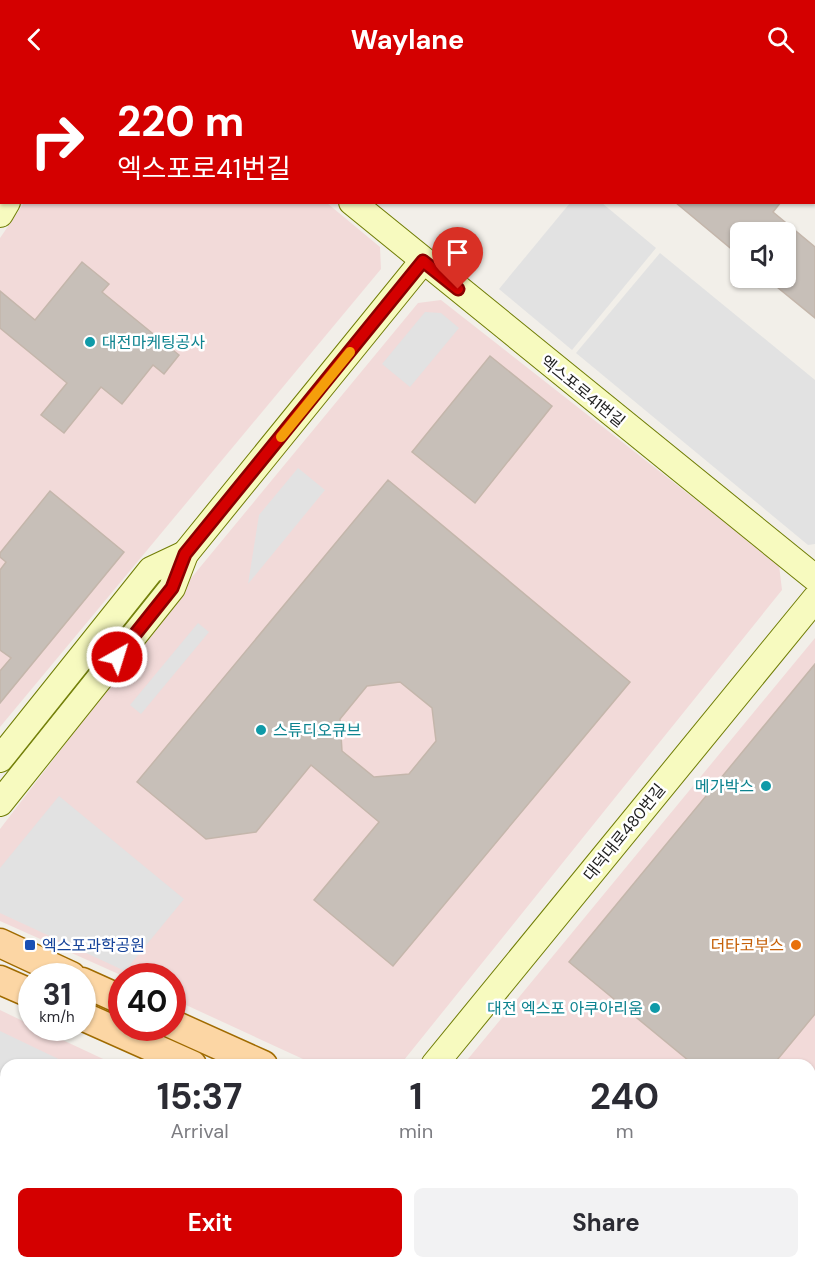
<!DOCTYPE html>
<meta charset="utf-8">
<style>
body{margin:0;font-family:"DM Sans","Noto Sans KR",sans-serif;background:#f2f2f3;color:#2b2b33;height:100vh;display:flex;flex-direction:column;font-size:22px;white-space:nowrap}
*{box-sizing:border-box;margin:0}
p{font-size:20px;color:#7c7c81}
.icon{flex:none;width:33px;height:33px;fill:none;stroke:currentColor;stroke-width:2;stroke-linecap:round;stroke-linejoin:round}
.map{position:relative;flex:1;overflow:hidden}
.drawer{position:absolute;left:0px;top:981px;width:816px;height:210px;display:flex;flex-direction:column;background:#fff;border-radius:18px 18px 0 0;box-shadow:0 2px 4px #0004}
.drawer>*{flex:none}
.banner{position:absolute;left:0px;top:0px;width:816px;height:126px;box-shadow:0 2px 4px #0004;background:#d40000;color:#fff;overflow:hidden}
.controls{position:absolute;left:730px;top:144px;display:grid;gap:12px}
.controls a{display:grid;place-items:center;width:66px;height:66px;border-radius:9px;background:#fff;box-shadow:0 2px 4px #0004;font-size:30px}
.speed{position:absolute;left:18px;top:885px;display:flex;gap:12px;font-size:30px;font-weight:700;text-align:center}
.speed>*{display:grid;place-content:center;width:78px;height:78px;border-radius:50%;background:#fff;box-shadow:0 2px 4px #0004;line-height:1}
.speed small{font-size:15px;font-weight:400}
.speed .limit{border:9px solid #d22;background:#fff;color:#111}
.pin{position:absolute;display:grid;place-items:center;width:51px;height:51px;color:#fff;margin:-62px -26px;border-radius:50% 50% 50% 0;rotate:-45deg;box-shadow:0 0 6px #0007}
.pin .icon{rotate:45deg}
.me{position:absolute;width:66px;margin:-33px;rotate:39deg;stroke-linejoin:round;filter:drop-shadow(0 0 4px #0008)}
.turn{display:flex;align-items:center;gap:21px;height:126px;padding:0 18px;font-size:27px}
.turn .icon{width:78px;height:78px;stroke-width:2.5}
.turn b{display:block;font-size:42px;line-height:51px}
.eta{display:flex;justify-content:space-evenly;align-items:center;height:102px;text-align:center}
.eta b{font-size:36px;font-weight:700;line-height:42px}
.action{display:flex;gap:12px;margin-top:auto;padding:12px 18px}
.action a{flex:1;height:69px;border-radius:9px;background:#d40000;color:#fff;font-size:24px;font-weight:700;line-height:69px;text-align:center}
.action a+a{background:#f2f2f3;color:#2b2b33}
header{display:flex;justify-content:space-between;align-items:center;height:78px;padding:0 18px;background:#d40000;color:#fff;font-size:27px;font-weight:700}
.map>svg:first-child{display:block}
.commercial{fill:#f2dad9}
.parking{fill:#e2e2e2}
.plaza{fill:#dddde8}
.building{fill:#c7bfb8;stroke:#c4b6ab;stroke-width:1.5;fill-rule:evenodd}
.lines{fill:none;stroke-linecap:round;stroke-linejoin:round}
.secondary-casing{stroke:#707d05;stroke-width:28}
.primary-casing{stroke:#a06b00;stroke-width:31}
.secondary{stroke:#f7fabf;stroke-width:26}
.primary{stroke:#fcd6a4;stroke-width:28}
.route-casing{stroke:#8a0000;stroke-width:15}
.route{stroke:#d40000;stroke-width:10}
.slow{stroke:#f59e0b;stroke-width:10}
.culture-dot{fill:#0f9aa8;stroke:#fff;stroke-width:2}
.transit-dot{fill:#1a4fb4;stroke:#fff;stroke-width:2}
.food-dot{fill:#e8710a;stroke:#fff;stroke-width:2}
.labels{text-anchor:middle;stroke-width:5;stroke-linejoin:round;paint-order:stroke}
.culture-label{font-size:16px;fill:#0d838f;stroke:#fff;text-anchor:start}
.street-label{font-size:16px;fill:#222;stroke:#fff}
.transit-label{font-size:16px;fill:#164399;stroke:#fff;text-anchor:start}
.food-label{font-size:16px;fill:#c56008;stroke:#fff;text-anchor:end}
</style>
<header><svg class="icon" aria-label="back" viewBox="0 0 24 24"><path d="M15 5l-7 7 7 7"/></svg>Waylane<svg class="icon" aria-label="search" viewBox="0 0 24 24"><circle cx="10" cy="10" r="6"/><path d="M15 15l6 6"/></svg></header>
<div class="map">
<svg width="815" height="1191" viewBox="0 0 815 1191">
<rect width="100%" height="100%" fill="#f2efe9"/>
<g class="commercial">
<polygon points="24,125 327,125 380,169 381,191 0,649 0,160"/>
<polygon points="441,222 779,487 782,512 400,987 316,987 173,921 172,898 123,898 0,843 0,751 69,661 74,642 418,225"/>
<polygon points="815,560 815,1013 810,1017 810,987 463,987"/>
<polygon points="0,932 31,947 32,950 37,950 116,987 6,987 6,1185 490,1185 499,1191 0,1191"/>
</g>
<g class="parking">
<polygon points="570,125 602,125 656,170 572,272 499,211"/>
<polygon points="660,175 815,302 815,466 808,467 576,275"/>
<polygon points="425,234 441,235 459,250 410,309 382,286"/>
<polygon points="298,390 325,412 248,506 259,437"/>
<polygon points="198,545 209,554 141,636 130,627"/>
<polygon points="59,718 184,821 125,893 0,835 0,790"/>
<polygon points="0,953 71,987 6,987 6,1185 219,1185 211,1191 0,1191"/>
</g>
<polygon class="plaza" points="255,1185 424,1185 431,1191 254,1191"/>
<g class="building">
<polygon points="675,124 781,124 773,134 815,169 815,240 766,200 786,200 786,154 741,154 741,179"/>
<polygon points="82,184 109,206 102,214 179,277 164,296 153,287 122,326 101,309 64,355 41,337 67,305 0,250 0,213 35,242"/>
<polygon points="490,278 552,328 475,425 412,374"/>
<path d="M388 402 630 604 393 888 314 822 379 744 311 687 256 754 206 761 137 704ZM400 604 432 630 436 663 409 696 374 699 342 673 340 641 367 608Z"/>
<polygon points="50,413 124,474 0,625 0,593 11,580 0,572 0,492 6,484 0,479 0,475"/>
<polygon points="815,586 815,936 773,987 694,987 569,884"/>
</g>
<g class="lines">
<g class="secondary-casing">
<g id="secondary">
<polyline points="201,0 203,2"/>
<polyline points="87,2 88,0"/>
<polyline points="352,124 815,500"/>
<polyline points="0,136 7,124"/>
<polyline points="0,681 151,492 185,476"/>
<polyline points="0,725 172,510 185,476 423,183"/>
<polyline points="434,987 815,521"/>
<polyline points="810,1050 815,1046"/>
<polyline points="810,1080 815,1076"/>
<polyline points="661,1191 664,1185"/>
<polyline points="686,1191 692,1185"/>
</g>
</g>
<g class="primary-casing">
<g id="primary">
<polyline points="0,865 71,898"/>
<polyline points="0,902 32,916"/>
<polyline points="82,904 122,922"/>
<polyline points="82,938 192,987"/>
<polyline points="172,946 263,987"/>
<polyline points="555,1185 562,1191"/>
<polyline points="614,1185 622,1191"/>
</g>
</g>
<use href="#secondary" class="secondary"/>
<use href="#primary" class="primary"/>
</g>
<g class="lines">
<g class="route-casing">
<polyline id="route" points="117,579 172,510 185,476 423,183 458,211"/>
</g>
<use href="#route" class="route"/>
<polyline class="slow" points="281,359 350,274"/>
</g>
<g class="culture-dot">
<circle cx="90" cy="264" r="6"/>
<circle cx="261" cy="652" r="6"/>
<circle cx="766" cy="708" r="6"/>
<circle cx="655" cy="930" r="6"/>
</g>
<rect class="transit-dot" x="24" y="861" width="12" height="12" rx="3"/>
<circle class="food-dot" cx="796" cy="867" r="6"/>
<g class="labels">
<g class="culture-label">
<text x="102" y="270">대전마케팅공사</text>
<text x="273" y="658">스튜디오큐브</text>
<text x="754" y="714" text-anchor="end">메가박스</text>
<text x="643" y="936" text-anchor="end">대전 엑스포 아쿠아리움</text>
</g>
<g class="street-label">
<text transform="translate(583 313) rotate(39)" y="6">엑스포로41번길</text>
<text transform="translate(624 754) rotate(-51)" y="6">대덕대로480번길</text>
</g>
<g class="transit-label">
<text x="42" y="873">엑스포과학공원</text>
</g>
<g class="food-label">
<text x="784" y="873">더타코부스</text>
</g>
</g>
</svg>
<div class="controls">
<a><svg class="icon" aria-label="sound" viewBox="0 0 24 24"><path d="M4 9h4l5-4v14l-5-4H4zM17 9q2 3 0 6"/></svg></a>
</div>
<div class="speed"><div>31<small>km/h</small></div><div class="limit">40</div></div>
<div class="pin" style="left:458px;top:211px;background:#d93025"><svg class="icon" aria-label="arrive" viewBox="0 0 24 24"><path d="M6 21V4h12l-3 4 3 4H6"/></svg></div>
<svg class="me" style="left:117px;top:579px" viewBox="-20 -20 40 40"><circle r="17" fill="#d40000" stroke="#fff" stroke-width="3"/><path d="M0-11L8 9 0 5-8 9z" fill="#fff"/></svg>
<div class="banner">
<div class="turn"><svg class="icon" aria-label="right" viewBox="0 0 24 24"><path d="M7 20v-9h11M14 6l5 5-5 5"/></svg><div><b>220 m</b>엑스포로41번길</div></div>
</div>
<section class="drawer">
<div class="eta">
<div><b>15:37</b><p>Arrival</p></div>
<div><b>1</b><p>min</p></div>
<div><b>240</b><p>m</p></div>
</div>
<div class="action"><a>Exit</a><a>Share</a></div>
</section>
</div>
